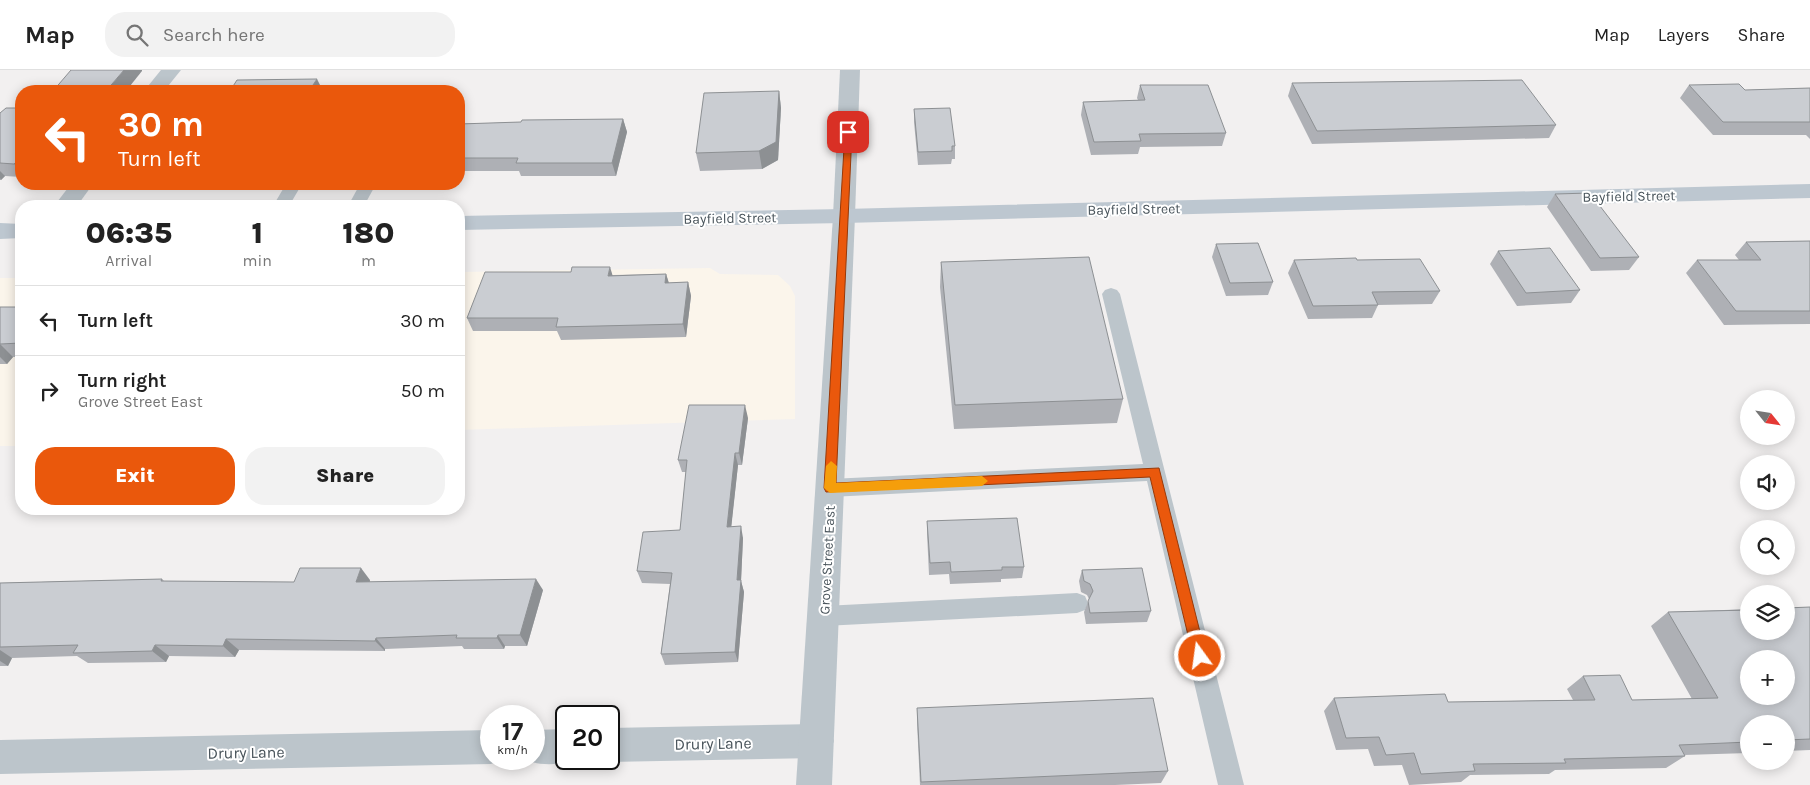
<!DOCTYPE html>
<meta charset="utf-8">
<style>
body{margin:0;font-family:Karla,sans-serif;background:#f2f2f2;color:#222;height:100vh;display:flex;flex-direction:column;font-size:19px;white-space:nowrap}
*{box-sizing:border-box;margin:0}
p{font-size:16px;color:#767676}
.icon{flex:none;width:28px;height:28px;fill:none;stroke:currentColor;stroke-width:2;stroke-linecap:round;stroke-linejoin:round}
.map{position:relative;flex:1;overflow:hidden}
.drawer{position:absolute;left:15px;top:130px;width:450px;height:315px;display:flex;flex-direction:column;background:#fff;border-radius:20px;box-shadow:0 2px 12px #0003}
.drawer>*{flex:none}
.top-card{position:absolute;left:15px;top:15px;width:450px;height:105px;border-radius:20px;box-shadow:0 2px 12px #0003;background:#ea580c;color:#fff;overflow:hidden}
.needle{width:32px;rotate:120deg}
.tools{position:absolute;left:1740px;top:320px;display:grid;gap:10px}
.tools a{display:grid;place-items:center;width:55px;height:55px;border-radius:50%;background:#fff;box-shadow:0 2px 12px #0003;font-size:25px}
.speed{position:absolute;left:480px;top:635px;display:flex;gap:10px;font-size:25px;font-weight:700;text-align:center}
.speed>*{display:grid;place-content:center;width:65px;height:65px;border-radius:50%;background:#fff;box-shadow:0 2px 12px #0003;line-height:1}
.speed small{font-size:12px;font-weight:400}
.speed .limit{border:2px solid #111;border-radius:8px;background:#fff;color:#111}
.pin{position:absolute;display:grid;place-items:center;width:42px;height:42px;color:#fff;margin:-21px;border-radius:10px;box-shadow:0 2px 8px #0006}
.me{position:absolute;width:55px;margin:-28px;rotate:346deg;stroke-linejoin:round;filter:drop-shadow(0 0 4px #0008)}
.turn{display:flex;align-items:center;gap:18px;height:105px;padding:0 20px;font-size:22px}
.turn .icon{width:65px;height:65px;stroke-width:2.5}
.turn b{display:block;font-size:35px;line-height:42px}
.eta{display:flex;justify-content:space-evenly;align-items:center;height:85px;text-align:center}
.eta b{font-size:30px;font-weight:800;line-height:35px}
.action{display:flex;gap:10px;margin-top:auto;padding:10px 20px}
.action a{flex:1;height:58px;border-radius:20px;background:#ea580c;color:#fff;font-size:20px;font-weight:800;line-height:58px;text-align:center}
.action a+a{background:#f2f2f2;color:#222}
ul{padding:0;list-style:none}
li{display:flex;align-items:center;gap:15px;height:70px;padding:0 20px;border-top:1px solid #e0e0e0}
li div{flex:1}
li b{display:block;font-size:19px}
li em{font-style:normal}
header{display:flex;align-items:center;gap:30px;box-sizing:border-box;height:70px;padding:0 25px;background:#fff;border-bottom:1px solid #e0e0e0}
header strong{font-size:24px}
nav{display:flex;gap:28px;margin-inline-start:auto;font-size:18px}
.search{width:350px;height:45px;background:#f2f2f2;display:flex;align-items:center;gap:12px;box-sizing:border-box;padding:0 18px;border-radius:20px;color:#767676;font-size:19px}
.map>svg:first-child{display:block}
.commercial{fill:#fbf5eb}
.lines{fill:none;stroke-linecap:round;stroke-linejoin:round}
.service{fill:#bcc5cb;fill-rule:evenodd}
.minor{fill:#bcc5cb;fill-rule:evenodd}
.tertiary{fill:#bcc5cb;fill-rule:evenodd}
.secondary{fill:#bdc7d0;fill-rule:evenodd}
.wall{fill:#aeb0b5}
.shaded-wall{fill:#8d9093}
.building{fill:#cacdd2;stroke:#8d9093;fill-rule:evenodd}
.route{fill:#ea580c;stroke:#983908}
.slow{fill:#f59e0b}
.labels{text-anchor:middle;stroke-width:4;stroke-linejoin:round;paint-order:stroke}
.street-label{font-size:14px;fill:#49545b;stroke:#fff}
.near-street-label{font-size:16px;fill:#49545b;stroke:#fff}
</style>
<header>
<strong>Map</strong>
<div class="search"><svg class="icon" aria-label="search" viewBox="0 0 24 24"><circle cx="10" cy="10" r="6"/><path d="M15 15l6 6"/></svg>Search here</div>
<nav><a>Map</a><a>Layers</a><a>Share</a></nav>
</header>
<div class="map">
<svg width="1810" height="715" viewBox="0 0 1810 715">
<rect width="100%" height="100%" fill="#f2f0f0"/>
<g class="commercial">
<polygon points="710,198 720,204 778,205 790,216 795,226 795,349 459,360 459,202"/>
<rect x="0" y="208" width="21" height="168"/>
</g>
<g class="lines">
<g class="service">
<polygon points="418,15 423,16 424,21 361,21 368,17"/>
<polygon points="286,114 302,114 289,136 273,136"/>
<polygon points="360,114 376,114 364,136 348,136"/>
<polygon points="1111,218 1117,220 1120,224 1244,715 1218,715 1147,411 830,427 823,424 820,418 823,412 830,409 1143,394 1102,224 1105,220"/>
<polygon points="1077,523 1085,526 1088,533 1085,540 1077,543 824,556 816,553 812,546 816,539 824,536"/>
</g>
<g class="minor">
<polygon points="161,0 181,0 164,21 144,21"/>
<polygon points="840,0 860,0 855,146 852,151 844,153 836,151 833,146"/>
<polygon points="71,114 93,114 77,136 54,136"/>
<polygon points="817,654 829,659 834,671 829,683 817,688 609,692 601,689 609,689 609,658"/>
<path d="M566 659V689H577C559 696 539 696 522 689H534V660Z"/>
<polygon points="491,660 491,689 503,689 491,694 0,704 0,670"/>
</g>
<polygon class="tertiary" points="844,139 852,141 855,146 832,715 796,715 833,146 836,141"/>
<g class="secondary">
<polygon points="1810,114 1810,128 844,153 459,160 459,146 844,139"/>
<polygon points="0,153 21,154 21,168 0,169"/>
</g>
</g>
<g class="wall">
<polygon points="1292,13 1556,55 1549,68 1312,74 1288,26"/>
<polygon points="1140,15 1226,63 1222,76 1140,77 1138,84 1091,85 1081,45 1083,32 1138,30 1137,28"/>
<polygon points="1689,15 1745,20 1810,18 1810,69 1806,65 1713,65 1680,28"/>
<polygon points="779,21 781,38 778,90 762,99 700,101 696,83"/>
<polygon points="21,38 21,107 5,106 1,110 0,110 0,43"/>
<polygon points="914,39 955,76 955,89 952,89 951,94 918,95 914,52"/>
<polygon points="623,49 627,62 616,106 521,106 519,101 459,101 459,54"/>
<polygon points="1555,124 1639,187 1629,200 1591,201 1547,137"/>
<polygon points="1810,171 1810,254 1724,255 1686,203 1697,190 1739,190 1735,185 1746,172"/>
<polygon points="1216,174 1273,212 1268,225 1226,226 1212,187"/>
<polygon points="1498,181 1580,220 1571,233 1517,236 1490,194"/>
<polygon points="1294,190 1357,190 1440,221 1432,234 1378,235 1372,248 1308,249 1288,203"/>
<polygon points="941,192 1123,329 1117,353 954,359 940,217"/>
<polygon points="666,204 669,213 688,212 691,226 686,267 561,270 557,261 473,261 467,248 613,205"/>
<polygon points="0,237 21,237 21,287 13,287 7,294 0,294"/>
<polygon points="748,348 742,395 738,395 731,457 743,468 741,511 744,522 738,592 665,595 661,584 670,514 642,513 637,501 680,460 686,402 682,402 678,390"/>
<polygon points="927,451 1024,497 1022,508 1001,509 1001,512 950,514 949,504 929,505 927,463"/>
<polygon points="1082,500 1151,541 1147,552 1086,554 1084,542 1089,529 1087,525 1081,522 1079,511"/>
<polygon points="162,509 164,511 294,512 370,510 370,512 543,520 527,576 505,576 504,579 464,579 462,576 385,579 385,581 239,580 235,587 169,586 166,592 88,593 77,586 12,588 8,596 0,596 0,513"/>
<polygon points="1810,537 1810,680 1786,681 1786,654 1749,654 1749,683 1684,685 1685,686 1666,698 1555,700 1549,704 1470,705 1461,712 1409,715 1402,695 1374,696 1368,679 1336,680 1324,641 1334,628 1448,632 1573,630 1567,619 1583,606 1632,630 1692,629 1651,556 1668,542"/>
<polygon points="917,638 1168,701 1161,713 1115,715 920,715 917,652"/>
</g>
<g class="shaded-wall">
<polygon points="124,0 142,0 142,1 126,21 106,21"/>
<polygon points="317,9 323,21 309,21"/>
<polygon points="779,21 781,38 778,90 762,99 759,81"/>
<polygon points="623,49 627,62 616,106 612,93"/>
<polygon points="21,87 21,102 14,94"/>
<polygon points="0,101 5,106 1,110 0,108"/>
<polygon points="610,197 614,210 608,206"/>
<polygon points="666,204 670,217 665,213"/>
<polygon points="688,212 691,226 686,267 683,254"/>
<polygon points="0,274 13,287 7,294 0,287"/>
<polygon points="745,335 748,348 742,395 739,383"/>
<polygon points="735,383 738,395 730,469 727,457"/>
<polygon points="741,456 743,468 741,511 744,522 738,592 735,582 737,510"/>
<polygon points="361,498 370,510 366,523 356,512"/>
<polygon points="536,509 543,520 527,576 520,565"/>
<polygon points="498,565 505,576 504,579 497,568"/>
<polygon points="376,568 385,579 385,581 375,571"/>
<polygon points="226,569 239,580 235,587 223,576"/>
<polygon points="155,575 169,586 166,592 152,581"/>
<polygon points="0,580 12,588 8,596 0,591"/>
</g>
<g class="building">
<polygon points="71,0 124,0 106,21 53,21"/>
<polygon points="317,9 309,21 230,21 237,10"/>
<polygon points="1522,10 1556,55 1317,61 1292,13"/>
<polygon points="1739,14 1745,20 1810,18 1810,52 1723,52 1689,15"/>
<polygon points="1140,15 1208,15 1226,63 1139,64 1141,71 1094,72 1083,32 1145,30"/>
<polygon points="779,21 776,72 759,81 696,83 704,23"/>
<polygon points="6,38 21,38 21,87 14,94 0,93 0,43"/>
<polygon points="950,38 955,76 952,76 952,81 918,82 914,39"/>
<polygon points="623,49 612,93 516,93 518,88 459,88 459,54 521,52 522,50"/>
<polygon points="1590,123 1639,187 1600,188 1555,124"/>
<polygon points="1810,171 1810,241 1736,241 1697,190 1761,190 1746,172"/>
<polygon points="1258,173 1273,212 1230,213 1216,174"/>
<polygon points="1550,178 1580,220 1526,223 1498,181"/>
<polygon points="1089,187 1123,329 955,335 941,192"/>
<polygon points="1356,188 1357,190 1420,189 1440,221 1372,222 1378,235 1313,236 1294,190"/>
<polygon points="572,197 610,197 608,206 666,204 665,213 688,212 683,254 556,257 558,248 467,248 485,202 571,202"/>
<polygon points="0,237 21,237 21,273 0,274"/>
<polygon points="689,335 745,335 739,383 735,383 727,457 741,456 737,510 741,510 735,582 661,584 672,503 637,501 643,462 680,460 687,390 678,390"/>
<polygon points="1017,448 1024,497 1002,497 1002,500 951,502 950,492 930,493 927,451"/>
<polygon points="300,498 361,498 356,512 536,509 520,565 498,565 497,568 456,568 457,565 376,568 375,571 226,569 223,576 155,575 152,581 73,583 78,575 0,577 0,513 162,509 161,511 294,512"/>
<polygon points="1142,498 1151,541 1090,543 1088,531 1093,521 1090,514 1084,511 1082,500"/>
<path d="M1810 537V669L1786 670V654H1749V672L1679 675 1685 686 1564 689 1566 693 1473 694 1475 701 1421 704 1414 683 1386 685 1379 667 1346 668 1334 628 1445 624 1448 632 1595 630 1583 606 1620 605 1632 630 1718 628 1668 542 1749 540V561H1786V538ZM1749 589H1786V626H1749Z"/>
<polygon points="1153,628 1168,701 921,712 917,638"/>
</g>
<polygon class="route" points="845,61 852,62 836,413 1159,398 1206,586 1204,590 1200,592 1195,590 1193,586 1150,407 826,422 824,418"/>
<polygon class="slow" points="831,391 837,396 836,413 982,406 988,411 982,416 830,423 824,418 826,396"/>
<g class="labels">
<g class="street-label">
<text transform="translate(1629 126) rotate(-1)" y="5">Bayfield Street</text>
<text transform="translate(1134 139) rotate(-1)" y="5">Bayfield Street</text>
<text transform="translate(730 148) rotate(-1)" y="5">Bayfield Street</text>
<text transform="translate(827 490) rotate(-87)" y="5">Grove Street East</text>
</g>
<g class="near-street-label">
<text transform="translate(713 673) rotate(-1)" y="6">Drury Lane</text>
<text transform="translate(246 682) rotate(-1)" y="6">Drury Lane</text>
</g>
</g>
</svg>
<div class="tools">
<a><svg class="needle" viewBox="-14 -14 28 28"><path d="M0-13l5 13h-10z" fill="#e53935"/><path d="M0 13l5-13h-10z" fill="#767676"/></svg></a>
<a><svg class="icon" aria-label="sound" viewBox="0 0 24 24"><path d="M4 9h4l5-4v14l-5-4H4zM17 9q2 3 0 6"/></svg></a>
<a><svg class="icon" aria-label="search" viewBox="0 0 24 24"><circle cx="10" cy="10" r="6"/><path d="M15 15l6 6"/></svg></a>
<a><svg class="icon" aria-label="layers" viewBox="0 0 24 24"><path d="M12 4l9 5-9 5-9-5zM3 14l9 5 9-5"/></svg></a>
<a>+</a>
<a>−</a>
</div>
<div class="speed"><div>17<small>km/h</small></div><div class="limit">20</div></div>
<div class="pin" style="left:848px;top:62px;background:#d93025"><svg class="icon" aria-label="arrive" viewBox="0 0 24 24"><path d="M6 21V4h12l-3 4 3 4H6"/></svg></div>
<svg class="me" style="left:1200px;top:586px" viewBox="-20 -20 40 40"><circle r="17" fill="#ea580c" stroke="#fff" stroke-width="3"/><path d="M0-11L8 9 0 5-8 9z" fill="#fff"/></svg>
<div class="top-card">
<div class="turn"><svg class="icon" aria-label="left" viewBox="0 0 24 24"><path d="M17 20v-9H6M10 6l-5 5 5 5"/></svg><div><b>30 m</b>Turn left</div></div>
</div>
<section class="drawer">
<div class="eta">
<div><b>06:35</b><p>Arrival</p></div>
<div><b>1</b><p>min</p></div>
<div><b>180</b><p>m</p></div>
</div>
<ul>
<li><svg class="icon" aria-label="left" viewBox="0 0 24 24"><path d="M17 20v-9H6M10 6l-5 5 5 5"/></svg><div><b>Turn left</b></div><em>30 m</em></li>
<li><svg class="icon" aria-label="right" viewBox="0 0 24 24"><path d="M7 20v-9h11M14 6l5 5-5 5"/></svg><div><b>Turn right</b><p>Grove Street East</p></div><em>50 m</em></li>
</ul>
<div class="action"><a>Exit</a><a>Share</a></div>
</section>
</div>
